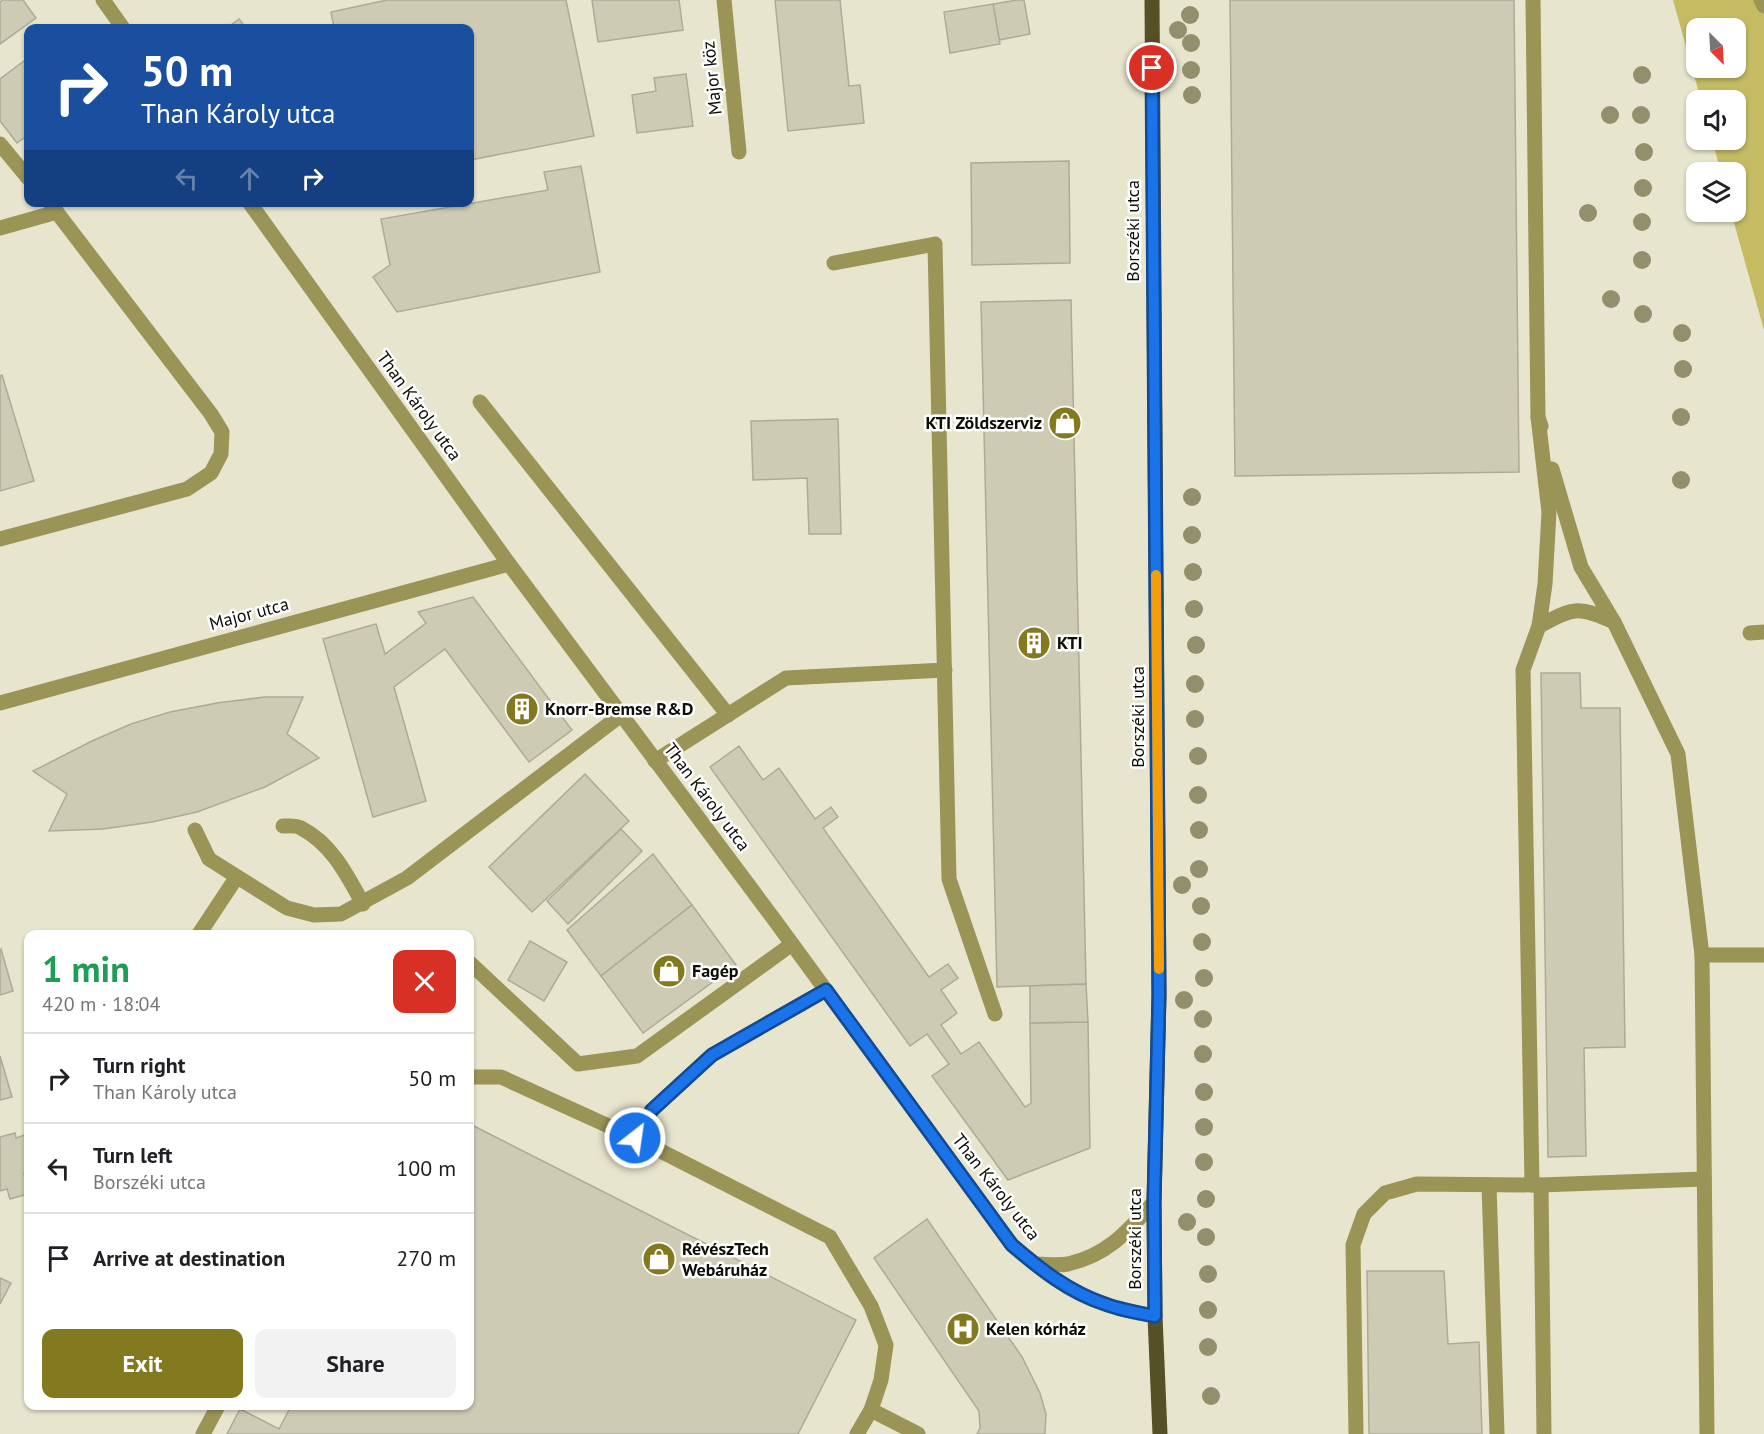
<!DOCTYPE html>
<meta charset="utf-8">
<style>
body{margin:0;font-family:"PT Sans",sans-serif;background:#f2f2f2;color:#202124;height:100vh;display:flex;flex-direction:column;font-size:22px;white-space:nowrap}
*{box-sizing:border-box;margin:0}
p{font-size:20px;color:#757577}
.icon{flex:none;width:33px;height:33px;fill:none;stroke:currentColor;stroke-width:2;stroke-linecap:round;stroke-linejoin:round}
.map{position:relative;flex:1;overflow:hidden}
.side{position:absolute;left:24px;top:930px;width:450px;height:480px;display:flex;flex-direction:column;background:#fff;border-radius:12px;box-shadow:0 2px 4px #0004}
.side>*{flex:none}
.top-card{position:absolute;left:24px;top:24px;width:450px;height:183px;border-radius:12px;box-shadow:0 2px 4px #0004;background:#1a4fa0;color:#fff;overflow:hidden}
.needle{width:39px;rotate:156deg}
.buttons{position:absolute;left:1686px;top:18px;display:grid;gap:12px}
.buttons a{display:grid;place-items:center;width:60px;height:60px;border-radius:12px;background:#fff;box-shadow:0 2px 4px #0004;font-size:30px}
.pin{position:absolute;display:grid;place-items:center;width:51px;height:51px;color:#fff;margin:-26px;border:3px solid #fff;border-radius:50%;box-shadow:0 2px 6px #0007}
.me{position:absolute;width:66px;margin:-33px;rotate:30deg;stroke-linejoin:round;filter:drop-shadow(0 0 4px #0008)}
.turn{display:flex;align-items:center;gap:21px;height:126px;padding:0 18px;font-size:27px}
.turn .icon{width:78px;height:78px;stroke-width:2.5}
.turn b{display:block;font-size:42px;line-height:51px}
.lanes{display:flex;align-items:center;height:57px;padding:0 18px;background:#0003;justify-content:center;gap:30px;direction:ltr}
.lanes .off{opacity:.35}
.round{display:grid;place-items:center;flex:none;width:63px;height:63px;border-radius:12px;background:#f2f2f2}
.headline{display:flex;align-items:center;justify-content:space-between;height:102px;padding:0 18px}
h1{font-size:36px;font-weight:700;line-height:45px;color:#1e9e55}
.button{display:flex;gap:12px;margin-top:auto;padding:12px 18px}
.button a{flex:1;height:69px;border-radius:12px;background:#83791e;color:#fff;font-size:24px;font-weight:700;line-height:69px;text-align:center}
.button a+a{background:#f2f2f2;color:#202124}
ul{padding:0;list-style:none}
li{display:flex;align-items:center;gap:18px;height:90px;padding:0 18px;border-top:2px solid #e0e0e0}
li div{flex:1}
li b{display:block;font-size:22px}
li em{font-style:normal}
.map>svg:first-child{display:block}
.green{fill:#c4bb63;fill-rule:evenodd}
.building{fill:#cdcbb4;stroke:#adab95;stroke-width:1.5}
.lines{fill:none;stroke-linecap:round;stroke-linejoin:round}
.minor{stroke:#9a9457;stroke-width:15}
.major{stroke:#555026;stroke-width:15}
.tree{fill:#928f6d}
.route-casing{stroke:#114b97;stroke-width:15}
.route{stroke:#1a73e8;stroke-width:10}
.slow{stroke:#f59e0b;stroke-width:10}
.labels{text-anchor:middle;stroke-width:5;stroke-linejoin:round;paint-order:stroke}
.street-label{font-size:18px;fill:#0d0d06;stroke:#fff}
.poi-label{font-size:18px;font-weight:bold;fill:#0d0d06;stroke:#fff;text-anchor:start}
</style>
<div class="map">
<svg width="1764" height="1434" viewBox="0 0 1764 1434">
<rect width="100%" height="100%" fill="#e7e5cd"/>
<path class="green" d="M1673 0H1764V330L1731 212H1736V172H1721L1712 140H1736V100H1701ZM1696 28H1736V68H1696Z"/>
<g class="building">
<polygon points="3,0 23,0 36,18 0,44 0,2"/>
<polygon points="387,0 566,0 594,136 470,160 470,28 334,28 331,12"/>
<polygon points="592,0 679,0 683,30 598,42"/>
<polygon points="775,0 840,0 849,86 860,85 864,123 788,131"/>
<polygon points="1017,0 1024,0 1030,34 999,40 993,4"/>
<polygon points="1230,0 1514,0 1519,472 1235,476"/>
<polygon points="993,4 1000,44 950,53 944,12"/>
<polygon points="239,19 246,28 227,28"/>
<polygon points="28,58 28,135 17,143 0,121 0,79"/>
<polygon points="686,74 693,126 637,133 632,95 656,91 654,78"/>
<polygon points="1069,161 1070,263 972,265 971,163"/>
<polygon points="581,166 600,272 397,312 373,277 390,265 381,219 548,190 544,172"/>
<polygon points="1071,300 1086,984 997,987 981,302"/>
<polygon points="2,375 34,481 0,491 0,376"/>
<polygon points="838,419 841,534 809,534 807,478 753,480 751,421"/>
<polygon points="473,597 572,730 529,762 445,649 394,687 426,801 373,817 323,639 376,624 385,654 426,623 418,612"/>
<polygon points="1541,673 1580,673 1581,708 1620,708 1625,1047 1584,1048 1586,1156 1548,1157"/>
<polygon points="265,697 303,697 287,734 319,758 265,787 197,812 152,822 103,829 49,831 67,794 33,771 92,741 131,724 170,712 217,703"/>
<polygon points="739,746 763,780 779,768 815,819 831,807 838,817 823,828 929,977 948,964 958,978 941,990 957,1013 941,1025 961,1054 979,1042 1025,1107 1031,1103 1030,1023 1088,1022 1090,1148 1008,1180 932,1076 949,1064 927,1034 910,1046 710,767"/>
<polygon points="585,774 629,821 532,912 489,867"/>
<polygon points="621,829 642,851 568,924 547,901"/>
<polygon points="653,854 692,905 601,976 567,930"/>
<polygon points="692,905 736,965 643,1033 601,976"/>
<polygon points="530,941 567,962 544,1001 508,980"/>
<polygon points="1,949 13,991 0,995 0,950"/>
<polygon points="1086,984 1088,1022 1030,1023 1030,986"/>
<polygon points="0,1056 12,1097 0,1100"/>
<polygon points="470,1124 856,1320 798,1434 227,1434 240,1409 279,1429 291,1406 470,1406"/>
<polygon points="15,1133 16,1138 28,1134 28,1172 24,1173 28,1194 10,1199 7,1189 0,1191 0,1137"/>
<polygon points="927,1219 1022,1357 1040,1393 1046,1414 1045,1434 977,1434 980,1428 979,1411 874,1258"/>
<polygon points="1367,1271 1444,1271 1448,1344 1479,1342 1482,1434 1369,1434"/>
<polygon points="0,1278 11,1283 0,1304"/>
</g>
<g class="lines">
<g class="minor">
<polyline points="103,0 123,28"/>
<polyline points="724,0 739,152"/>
<polyline points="1533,0 1538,417 1541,426"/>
<polyline points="1761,0 1764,6"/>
<polyline points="0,144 28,178"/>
<path d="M249 202 509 564 776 922 1012 1245C1040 1269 1069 1293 1105 1304 1121 1310 1138 1313 1155 1316"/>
<polyline points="0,228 57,212"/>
<polyline points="834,263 935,244 949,879 995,1014"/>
<polyline points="480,402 728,715"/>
<polyline points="1552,469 1581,567 1614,622"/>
<polyline points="0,539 187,489 211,473 221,454 222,432 211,414 49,202"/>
<path d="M1539 626C1574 608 1577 605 1614 622L1678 754 1693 881 1702 955 1707 1434"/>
<polyline points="1750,633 1764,632"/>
<polyline points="0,703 509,564"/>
<polyline points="655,761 786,678 945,670"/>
<path d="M283 826C288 826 296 825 301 828 332 844 347 875 363 904"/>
<polyline points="195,830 209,859 287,908 314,915 341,914 407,878 621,715"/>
<polyline points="199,934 236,878"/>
<polyline points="1702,955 1764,955"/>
<polyline points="470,963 578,1064 637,1056 792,944"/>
<polyline points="470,1077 501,1077 635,1138 830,1237 871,1306 886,1345 881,1380 871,1410 857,1434"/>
<polyline points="635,1138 652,1110 712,1055 826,990"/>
<polyline points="1489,1185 1497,1434"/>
<polyline points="1532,1185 1523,670 1539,626 1545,584 1549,512 1538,417"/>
<polyline points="1541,1185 1544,1434"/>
<path d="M1035 1264C1045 1264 1057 1266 1068 1264 1108 1255 1128 1231 1154 1202"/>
<polyline points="871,1410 918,1434"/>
<polyline points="203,1434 218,1406"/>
<polyline points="1356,1434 1353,1245 1364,1214 1385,1193 1417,1184 1541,1185 1704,1179"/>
</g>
<polyline class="major" points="1152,0 1159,995 1154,1202 1155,1316 1160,1434"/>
</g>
<g class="tree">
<circle cx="1190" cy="15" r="9"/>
<circle cx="1178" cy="30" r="9"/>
<circle cx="1191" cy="43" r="9"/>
<circle cx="1191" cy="70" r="9"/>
<circle cx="1642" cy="75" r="9"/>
<circle cx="1192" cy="95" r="9"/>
<circle cx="1610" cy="115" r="9"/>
<circle cx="1641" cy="115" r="9"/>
<circle cx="1644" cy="152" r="9"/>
<circle cx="1643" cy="188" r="9"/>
<circle cx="1588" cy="213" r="9"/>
<circle cx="1642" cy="222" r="9"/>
<circle cx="1642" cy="260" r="9"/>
<circle cx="1611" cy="299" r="9"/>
<circle cx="1643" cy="314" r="9"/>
<circle cx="1682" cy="333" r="9"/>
<circle cx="1683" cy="369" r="9"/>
<circle cx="1681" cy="417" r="9"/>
<circle cx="1681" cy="480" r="9"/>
<circle cx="1192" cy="497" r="9"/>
<circle cx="1192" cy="535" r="9"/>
<circle cx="1193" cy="572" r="9"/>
<circle cx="1194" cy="609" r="9"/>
<circle cx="1196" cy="645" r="9"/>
<circle cx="1195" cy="684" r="9"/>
<circle cx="1195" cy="719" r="9"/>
<circle cx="1198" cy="756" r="9"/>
<circle cx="1198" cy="795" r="9"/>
<circle cx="1199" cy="830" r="9"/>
<circle cx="1199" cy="869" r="9"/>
<circle cx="1182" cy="885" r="9"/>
<circle cx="1201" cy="906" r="9"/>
<circle cx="1202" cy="942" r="9"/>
<circle cx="1204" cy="978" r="9"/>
<circle cx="1184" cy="1000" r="9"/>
<circle cx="1203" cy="1019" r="9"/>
<circle cx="1203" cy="1054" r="9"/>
<circle cx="1204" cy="1092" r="9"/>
<circle cx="1204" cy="1127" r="9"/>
<circle cx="1204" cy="1162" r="9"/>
<circle cx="1206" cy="1199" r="9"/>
<circle cx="1187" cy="1222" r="9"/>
<circle cx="1206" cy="1237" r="9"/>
<circle cx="1208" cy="1274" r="9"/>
<circle cx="1208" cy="1310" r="9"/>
<circle cx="1208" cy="1347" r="9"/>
<circle cx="1211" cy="1396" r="9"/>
</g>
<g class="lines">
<g class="route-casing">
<path id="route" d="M635 1138 652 1110 712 1055 826 990 1012 1245C1040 1269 1069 1292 1105 1304 1121 1310 1138 1313 1155 1316L1154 1202 1159 995 1152 68"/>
</g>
<use href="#route" class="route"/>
<polyline class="slow" points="1156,575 1159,969"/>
</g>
<defs>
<g id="shop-disc" transform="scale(1.725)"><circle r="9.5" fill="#83791e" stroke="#fff"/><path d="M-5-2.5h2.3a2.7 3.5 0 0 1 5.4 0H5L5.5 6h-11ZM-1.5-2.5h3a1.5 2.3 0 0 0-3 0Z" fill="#fff"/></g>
<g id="building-disc" transform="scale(1.725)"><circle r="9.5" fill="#83791e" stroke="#fff"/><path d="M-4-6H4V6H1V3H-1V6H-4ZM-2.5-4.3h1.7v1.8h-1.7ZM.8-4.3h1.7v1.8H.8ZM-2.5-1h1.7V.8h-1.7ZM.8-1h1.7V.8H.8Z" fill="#fff"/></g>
<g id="hospital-disc" transform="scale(1.725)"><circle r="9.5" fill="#83791e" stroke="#fff"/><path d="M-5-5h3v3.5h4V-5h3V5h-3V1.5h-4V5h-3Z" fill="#fff"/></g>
</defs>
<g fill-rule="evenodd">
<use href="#shop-disc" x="1065" y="423"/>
<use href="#building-disc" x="1034" y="643"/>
<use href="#building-disc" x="522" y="709"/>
<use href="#shop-disc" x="669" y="971"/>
<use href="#shop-disc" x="659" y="1259"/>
<use href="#hospital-disc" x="963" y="1329"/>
</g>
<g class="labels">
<g class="street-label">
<text transform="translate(712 78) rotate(-96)" y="6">Major köz</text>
<text transform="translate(1133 231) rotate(-90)" y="6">Borszéki utca</text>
<text transform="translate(419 406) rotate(54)" y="6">Than Károly utca</text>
<text transform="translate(249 614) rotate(-15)" y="6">Major utca</text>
<text transform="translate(1138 717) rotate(-90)" y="6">Borszéki utca</text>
<text transform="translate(707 797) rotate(53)" y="6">Than Károly utca</text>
<text transform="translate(996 1187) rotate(52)" y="6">Than Károly utca</text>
<text transform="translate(1135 1239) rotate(-90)" y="6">Borszéki utca</text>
</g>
<g class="poi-label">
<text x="1042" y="429" text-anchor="end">KTI Zöldszerviz</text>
<text x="1057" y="649">KTI</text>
<text x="545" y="715">Knorr-Bremse R&amp;D</text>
<text x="692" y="977">Fagép</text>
<text x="682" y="1255">RévészTech<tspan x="682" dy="21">Webáruház</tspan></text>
<text x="986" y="1335">Kelen kórház</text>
</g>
</g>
</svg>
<div class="buttons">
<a><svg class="needle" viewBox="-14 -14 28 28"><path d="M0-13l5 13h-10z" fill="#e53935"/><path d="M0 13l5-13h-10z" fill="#757577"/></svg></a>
<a><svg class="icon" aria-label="sound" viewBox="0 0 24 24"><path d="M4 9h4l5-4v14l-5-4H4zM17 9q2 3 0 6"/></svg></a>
<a><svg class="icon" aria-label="layers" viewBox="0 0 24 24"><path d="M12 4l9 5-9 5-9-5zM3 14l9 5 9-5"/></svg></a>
</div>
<div class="pin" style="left:1152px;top:68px;background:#d93025"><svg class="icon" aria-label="arrive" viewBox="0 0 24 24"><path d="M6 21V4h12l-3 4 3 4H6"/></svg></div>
<svg class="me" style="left:635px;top:1138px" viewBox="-20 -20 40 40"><circle r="17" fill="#1a73e8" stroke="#fff" stroke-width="3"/><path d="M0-11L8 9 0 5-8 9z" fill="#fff"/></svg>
<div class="top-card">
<div class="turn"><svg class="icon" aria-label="right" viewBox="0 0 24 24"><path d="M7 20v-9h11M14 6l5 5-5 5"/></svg><div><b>50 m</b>Than Károly utca</div></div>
<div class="lanes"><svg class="icon off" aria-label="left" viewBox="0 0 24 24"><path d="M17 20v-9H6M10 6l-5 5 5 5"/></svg><svg class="icon off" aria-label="ahead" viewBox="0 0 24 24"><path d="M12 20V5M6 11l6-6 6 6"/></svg><svg class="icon" aria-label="right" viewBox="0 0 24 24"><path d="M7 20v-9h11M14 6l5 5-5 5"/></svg></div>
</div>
<section class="side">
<div class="headline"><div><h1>1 min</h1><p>420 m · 18:04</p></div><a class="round" style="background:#d93025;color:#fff"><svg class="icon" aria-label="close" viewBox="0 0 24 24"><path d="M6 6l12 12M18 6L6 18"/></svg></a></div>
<ul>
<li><svg class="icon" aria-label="right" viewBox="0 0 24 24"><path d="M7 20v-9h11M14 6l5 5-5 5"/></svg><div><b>Turn right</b><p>Than Károly utca</p></div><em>50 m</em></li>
<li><svg class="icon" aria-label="left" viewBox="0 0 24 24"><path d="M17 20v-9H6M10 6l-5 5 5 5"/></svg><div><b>Turn left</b><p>Borszéki utca</p></div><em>100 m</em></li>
<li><svg class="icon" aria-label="arrive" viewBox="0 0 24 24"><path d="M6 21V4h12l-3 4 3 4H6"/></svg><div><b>Arrive at destination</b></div><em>270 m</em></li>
</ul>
<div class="button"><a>Exit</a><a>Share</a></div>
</section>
</div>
